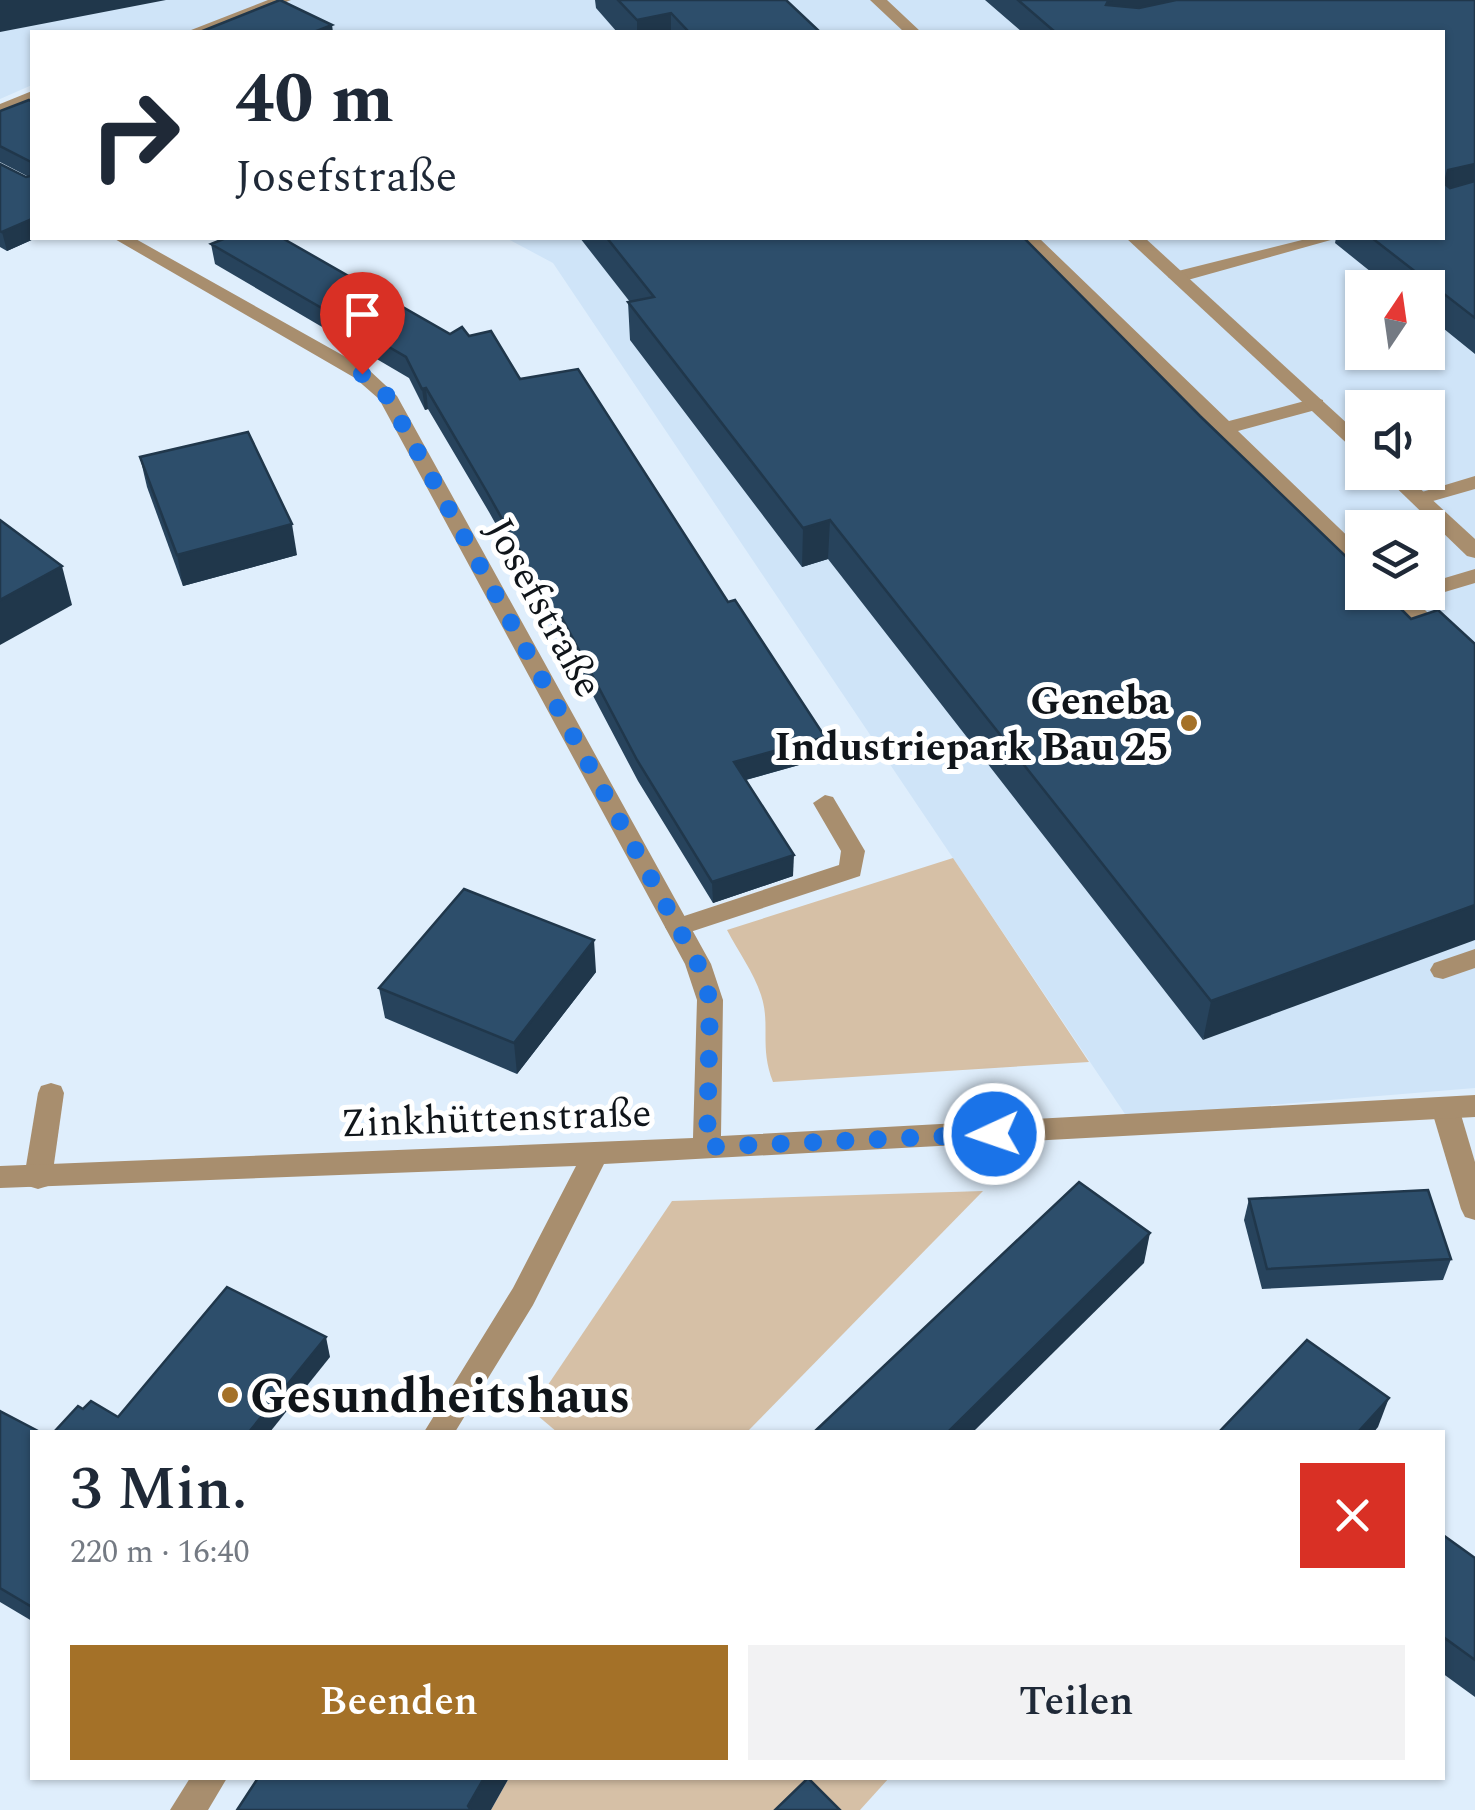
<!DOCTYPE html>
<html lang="de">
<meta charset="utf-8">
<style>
body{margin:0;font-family:Spectral,serif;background:#f2f2f3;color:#1f2937;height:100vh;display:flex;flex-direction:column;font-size:38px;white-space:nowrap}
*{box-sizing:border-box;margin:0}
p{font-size:32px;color:#747a83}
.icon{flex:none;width:55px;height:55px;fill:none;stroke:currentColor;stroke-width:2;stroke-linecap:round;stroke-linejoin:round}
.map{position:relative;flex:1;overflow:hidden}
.panel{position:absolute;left:30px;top:1430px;width:1415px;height:350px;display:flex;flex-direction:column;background:#fff;border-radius:0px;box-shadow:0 2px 8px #0004}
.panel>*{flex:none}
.top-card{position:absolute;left:30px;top:30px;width:1415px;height:210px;border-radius:0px;box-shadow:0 2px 8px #0004;background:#fff;color:#1f2937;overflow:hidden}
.needle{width:65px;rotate:13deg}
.fabs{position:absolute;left:1345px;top:270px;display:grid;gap:20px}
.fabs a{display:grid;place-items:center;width:100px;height:100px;border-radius:0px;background:#fff;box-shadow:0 2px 8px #0004;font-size:50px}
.pin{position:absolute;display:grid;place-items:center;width:85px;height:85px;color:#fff;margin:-102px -42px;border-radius:50% 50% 50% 0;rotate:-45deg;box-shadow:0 0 10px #0007}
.pin .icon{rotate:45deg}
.me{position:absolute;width:110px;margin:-55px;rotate:267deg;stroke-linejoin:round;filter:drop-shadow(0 0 8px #0008)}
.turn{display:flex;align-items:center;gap:35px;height:210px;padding:0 40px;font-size:45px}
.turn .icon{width:130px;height:130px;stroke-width:2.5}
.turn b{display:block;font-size:70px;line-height:85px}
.round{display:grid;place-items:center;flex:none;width:105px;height:105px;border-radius:0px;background:#f2f2f3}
.summary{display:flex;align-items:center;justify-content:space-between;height:170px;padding:0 40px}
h1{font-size:60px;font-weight:600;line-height:75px}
.cta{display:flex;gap:20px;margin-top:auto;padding:20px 40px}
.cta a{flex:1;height:115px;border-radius:0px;background:#a47128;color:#fff;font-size:40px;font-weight:600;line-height:115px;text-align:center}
.cta a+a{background:#f2f2f3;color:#1f2937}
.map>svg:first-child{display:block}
.built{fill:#cfe4f8;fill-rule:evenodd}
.green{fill:#d6c0a6}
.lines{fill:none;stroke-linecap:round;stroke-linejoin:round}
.service{fill:#a88e6e;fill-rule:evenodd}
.minor{fill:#a88e6e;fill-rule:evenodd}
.wall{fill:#27435c}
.shaded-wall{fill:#20374b}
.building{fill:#2d4e6b;stroke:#20374b;stroke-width:2.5}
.route{stroke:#1a73e8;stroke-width:18;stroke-dasharray:0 32.4}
.poi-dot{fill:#a47128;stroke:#fff;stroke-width:4}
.labels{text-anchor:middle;stroke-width:10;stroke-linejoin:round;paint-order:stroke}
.street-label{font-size:40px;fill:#10151a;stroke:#fff}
.poi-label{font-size:40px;font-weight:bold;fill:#10151a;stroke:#fff;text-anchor:end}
.near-poi-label{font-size:48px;font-weight:bold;fill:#10151a;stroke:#fff;text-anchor:start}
</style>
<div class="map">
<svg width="1475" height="1810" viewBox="0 0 1475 1810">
<rect width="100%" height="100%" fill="#dfeefc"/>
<path class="built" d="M0 0H1475V1088L1127 1117 553 263 506 238H1442V32H32V85L0 99ZM1362 288H1428V352H1362ZM1362 408H1428V472H1362ZM1362 528H1428V592H1362Z"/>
<g class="green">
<path d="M953 858 1089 1062 773 1082C759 1046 771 1025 761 995 754 973 738 951 727 930Z"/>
<polygon points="983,1191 747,1432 557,1432 531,1410 672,1201"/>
<polygon points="509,1778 889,1778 860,1810 491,1810"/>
</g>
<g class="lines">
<g class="service">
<polygon points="1020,238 1039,238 1229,421 1316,398 1323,400 1323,408 1238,431 1362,550 1362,568 1354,567"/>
<polygon points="1310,238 1338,238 1177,283 1168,277 1170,273"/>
<polygon points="1475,476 1475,489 1419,505 1409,499 1412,495"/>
<polygon points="1475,569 1475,583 1428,597 1419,592 1428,592 1428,583"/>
<polygon points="1383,592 1407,592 1475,660 1475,680 1467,678"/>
<polygon points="825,795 833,797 865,851 860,876 678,936 669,933 665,927 669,921 839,865 841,851 813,803"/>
<polygon points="1475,949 1475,968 1443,979 1434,977 1430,970 1434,963"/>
<polygon points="51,1083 61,1086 64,1093 52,1178 48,1186 38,1189 28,1186 24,1178 38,1093 41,1086"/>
<polygon points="1445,1097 1455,1101 1459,1108 1475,1162 1475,1220 1465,1217 1461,1209 1431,1108 1435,1101"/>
</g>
<g class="minor">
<polygon points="268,0 291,0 208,32 186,32"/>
<polygon points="870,0 887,0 921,32 904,32"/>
<polygon points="32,91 32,102 0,115 0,104"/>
<polygon points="113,238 134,238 369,370 397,396 711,964 723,1000 721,1136 1475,1095 1475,1117 604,1164 533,1305 455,1432 424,1432 513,1288 576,1166 0,1188 0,1166 693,1138 697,1000 685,964 379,399 355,378"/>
<polygon points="1126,238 1145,238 1362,437 1362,453 1355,451"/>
<polygon points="1380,472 1402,472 1475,539 1475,558 1467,556"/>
<polygon points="190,1778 227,1778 208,1810 170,1810"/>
</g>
</g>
<g class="wall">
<polygon points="595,0 786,0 820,32 617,32 596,8"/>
<polygon points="985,0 1475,0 1475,354 1428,316 1428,288 1391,288 1335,243 1336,238 1442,238 1442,32 1022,32"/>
<polygon points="32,102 32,238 36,238 7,251 0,247 0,164 26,177 29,177 0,162 0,111"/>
<polygon points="580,238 1024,238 1200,416 1362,572 1203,1040 828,559 802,567 630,340 628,302 630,302"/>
<polygon points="211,244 450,334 469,336 520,379 824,758 746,780 793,876 713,903 638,781 562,637 559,638 489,512 428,409 425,410 409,378 215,264"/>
<polygon points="140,457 297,555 183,586 147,487"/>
<polygon points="596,972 517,1074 385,1018 379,988"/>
<polygon points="1249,1199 1451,1259 1443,1280 1262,1289 1244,1220"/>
<polygon points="0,1411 32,1432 32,1621 0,1602"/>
<polygon points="1442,1536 1475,1558 1475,1697 1442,1673"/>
</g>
<g class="shaded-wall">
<polygon points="0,0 166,0 0,32"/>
<polygon points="1112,0 1230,0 1105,28 1106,5 1108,1"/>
<polygon points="671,13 671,32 637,32 637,20"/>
<polygon points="332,25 333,32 314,32"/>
<polygon points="1475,164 1475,188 1442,199 1448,170"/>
<polygon points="32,219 32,238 36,238 7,251 2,232"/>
<polygon points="426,388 428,409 425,410 422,389"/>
<polygon points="830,520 828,559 802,567 803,528"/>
<polygon points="292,524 297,555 183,586 177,555"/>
<polygon points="62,566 72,605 0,645 0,600"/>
<polygon points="561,616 562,637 559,638 557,617"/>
<polygon points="825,737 824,758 734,783 734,762"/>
<polygon points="794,855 793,876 713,903 712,882"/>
<polygon points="1475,905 1475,940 1203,1040 1211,1001"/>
<polygon points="594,940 596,972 517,1074 514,1043"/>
<polygon points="1150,1233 1144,1263 973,1432 948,1432"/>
<polygon points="326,1337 330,1357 270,1432 249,1432"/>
<polygon points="1389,1398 1378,1427 1374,1432 1358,1432"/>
<polygon points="484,1778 509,1778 491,1810 469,1810 468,1806"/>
</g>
<g class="building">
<polygon points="280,0 332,25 314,32 200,32"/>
<polygon points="618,0 786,0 820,32 689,32 671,13 637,20"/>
<polygon points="1018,0 1112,0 1108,1 1106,5 1139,8 1176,0 1475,0 1475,164 1448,170 1445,184 1450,188 1475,181 1475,318 1372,238 1442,238 1442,32 1055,32"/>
<polygon points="29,100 32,102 32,219 2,232 0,231 0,164 26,177 31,176 31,162 0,146 0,111"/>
<polygon points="226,238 282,238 450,334 462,327 469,336 491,331 520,379 578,369 728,602 735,600 825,737 734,762 794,855 712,882 637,760 561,616 557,617 487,492 426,388 422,389 406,357 211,244"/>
<polygon points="607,238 1024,238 1200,416 1362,572 1362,592 1384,592 1411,619 1438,610 1475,644 1475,905 1211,1001 830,520 803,528 628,302 654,297"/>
<polygon points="248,432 292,524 177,555 140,457"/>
<polygon points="0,520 62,566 0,600"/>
<polygon points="464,889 594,940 514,1043 379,988"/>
<polygon points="1079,1182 1150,1233 948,1432 814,1432"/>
<polygon points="1428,1190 1451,1259 1267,1269 1249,1199"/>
<polygon points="227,1287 326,1337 249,1432 54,1432 78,1406 83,1409 91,1401 118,1417"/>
<polygon points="1307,1340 1389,1398 1358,1432 1219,1432"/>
<polygon points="0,1411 40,1432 32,1432 32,1607 0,1588"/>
<polygon points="1443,1535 1475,1558 1475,1660 1442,1636"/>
<polygon points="258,1778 484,1778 468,1806 471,1810 237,1810"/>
<polygon points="808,1778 840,1810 775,1810"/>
</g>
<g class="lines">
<polyline class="route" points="362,374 387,396 698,964 710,1000 707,1147 994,1134"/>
</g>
<g class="poi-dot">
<circle cx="1189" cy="723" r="10"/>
<circle cx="230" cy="1395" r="10"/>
</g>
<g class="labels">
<g class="street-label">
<text transform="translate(545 607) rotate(61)" y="14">Josefstraße</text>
<text transform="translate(496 1117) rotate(-2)" y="14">Zinkhüttenstraße</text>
</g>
<g class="poi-label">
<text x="1169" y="714">Geneba<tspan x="1169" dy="46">Industriepark Bau 25</tspan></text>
</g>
<g class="near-poi-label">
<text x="250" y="1412">Gesundheitshaus</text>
</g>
</g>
</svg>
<div class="fabs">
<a><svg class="needle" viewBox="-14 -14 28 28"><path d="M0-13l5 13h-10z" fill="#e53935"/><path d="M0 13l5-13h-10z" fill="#747a83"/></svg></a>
<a><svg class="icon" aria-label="sound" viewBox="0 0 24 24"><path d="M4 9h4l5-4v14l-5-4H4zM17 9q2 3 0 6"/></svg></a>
<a><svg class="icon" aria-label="layers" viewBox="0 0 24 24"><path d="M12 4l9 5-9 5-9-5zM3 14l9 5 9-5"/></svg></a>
</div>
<div class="pin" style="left:362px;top:374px;background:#d93025"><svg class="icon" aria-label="arrive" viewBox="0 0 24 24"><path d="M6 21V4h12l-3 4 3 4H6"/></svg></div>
<svg class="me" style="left:994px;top:1134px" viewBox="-20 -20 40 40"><circle r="17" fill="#1a73e8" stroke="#fff" stroke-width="3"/><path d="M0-11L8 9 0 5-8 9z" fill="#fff"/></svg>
<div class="top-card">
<div class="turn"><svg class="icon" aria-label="right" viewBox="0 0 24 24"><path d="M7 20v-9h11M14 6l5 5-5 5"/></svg><div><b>40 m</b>Josefstraße</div></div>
</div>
<section class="panel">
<div class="summary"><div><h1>3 Min.</h1><p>220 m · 16:40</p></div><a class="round" style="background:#d93025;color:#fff"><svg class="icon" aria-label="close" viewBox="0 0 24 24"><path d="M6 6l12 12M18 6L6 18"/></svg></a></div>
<div class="cta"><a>Beenden</a><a>Teilen</a></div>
</section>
</div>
